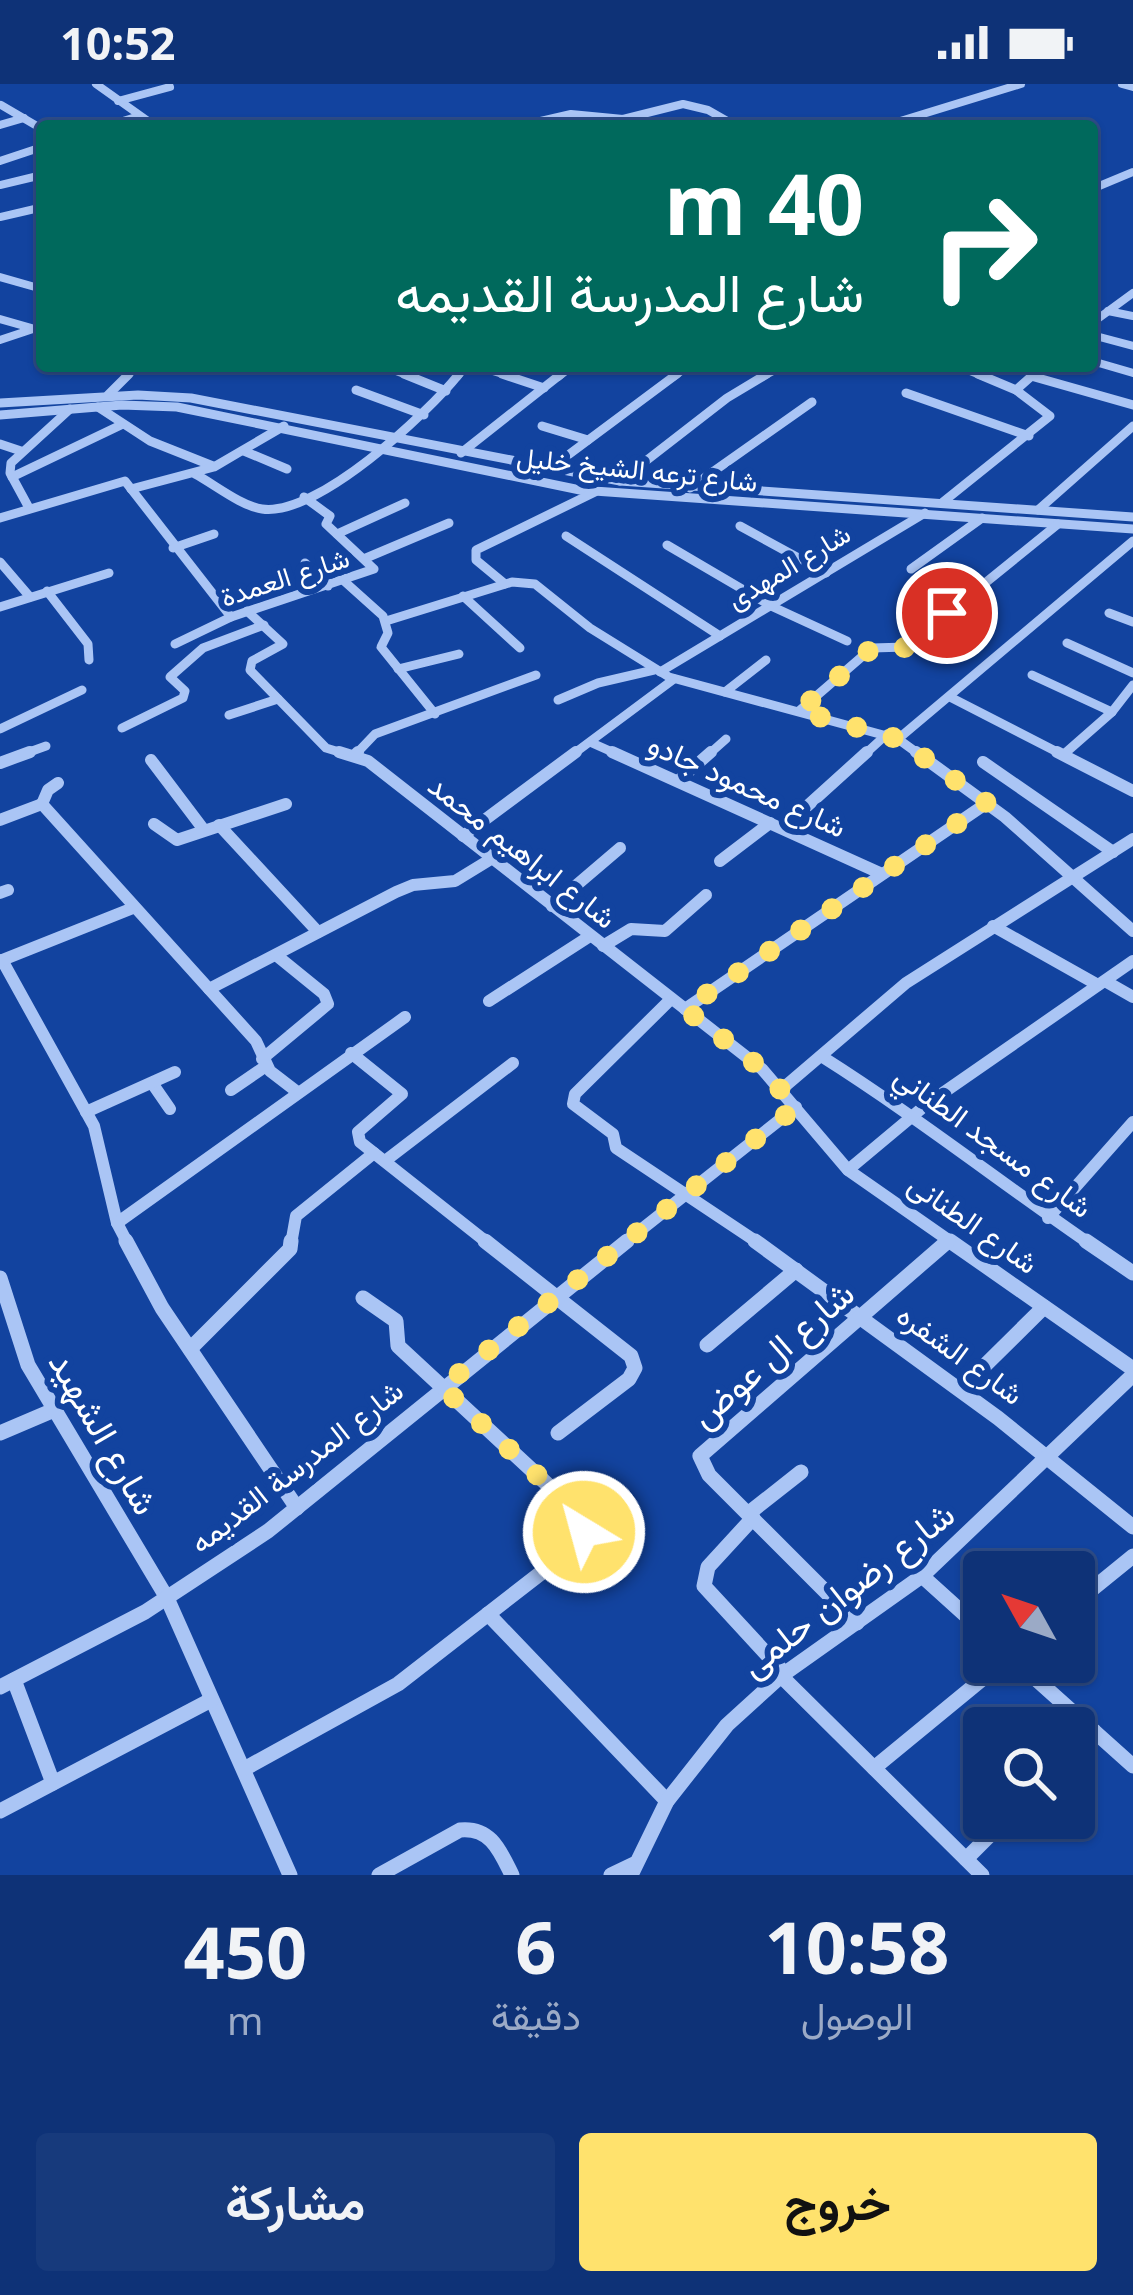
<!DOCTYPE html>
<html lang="ar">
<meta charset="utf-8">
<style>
body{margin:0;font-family:"Noto Sans",Vazirmatn,sans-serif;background:#173a7c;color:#f1f3f6;direction:rtl;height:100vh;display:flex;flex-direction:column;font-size:45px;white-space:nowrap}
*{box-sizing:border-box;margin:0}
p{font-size:39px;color:#9baac6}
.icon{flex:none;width:66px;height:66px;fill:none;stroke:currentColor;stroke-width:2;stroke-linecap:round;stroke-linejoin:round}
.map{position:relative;height:1791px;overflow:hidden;direction:ltr}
.panel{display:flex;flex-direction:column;background:#0e3277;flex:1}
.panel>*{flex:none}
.hud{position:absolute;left:36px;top:36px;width:1062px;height:252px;border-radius:12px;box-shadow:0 3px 9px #0004,0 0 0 3px #2e4d89;direction:rtl;background:#00695c;color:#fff;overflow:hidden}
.needle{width:78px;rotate:310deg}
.fabs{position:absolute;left:963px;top:1467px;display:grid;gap:24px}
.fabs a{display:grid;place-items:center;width:132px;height:132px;border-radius:12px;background:#0e3277;box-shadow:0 3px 9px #0004,0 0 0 3px #2e4d89;font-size:60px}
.pin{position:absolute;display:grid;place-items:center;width:102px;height:102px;color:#fff;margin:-51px;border:6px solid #fff;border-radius:50%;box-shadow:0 3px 12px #0007}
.me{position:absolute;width:132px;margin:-66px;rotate:323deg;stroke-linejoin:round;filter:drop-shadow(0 0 9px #0008)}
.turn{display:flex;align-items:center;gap:42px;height:252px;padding:0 36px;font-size:54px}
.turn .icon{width:156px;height:156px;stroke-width:2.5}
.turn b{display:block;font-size:84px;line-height:102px}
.eta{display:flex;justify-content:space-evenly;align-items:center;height:204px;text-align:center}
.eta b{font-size:72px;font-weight:700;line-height:84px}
.button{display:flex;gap:24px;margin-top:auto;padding:24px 36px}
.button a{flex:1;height:138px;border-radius:12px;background:#ffe26d;color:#111;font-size:48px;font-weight:700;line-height:138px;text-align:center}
.button a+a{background:#173a7c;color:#f1f3f6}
.status{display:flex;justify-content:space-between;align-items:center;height:84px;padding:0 60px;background:#0e3277;direction:ltr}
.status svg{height:33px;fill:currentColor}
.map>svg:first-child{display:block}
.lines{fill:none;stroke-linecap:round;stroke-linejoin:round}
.minor-far3{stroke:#aac5f5;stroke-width:8}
.minor-far2{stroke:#aac5f5;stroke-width:9}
.minor-far1{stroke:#aac5f5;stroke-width:12}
.minor{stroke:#aac5f5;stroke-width:15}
.route{stroke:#ffe26d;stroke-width:21;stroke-dasharray:0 37.8}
.labels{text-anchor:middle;stroke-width:12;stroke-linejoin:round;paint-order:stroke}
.far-street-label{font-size:27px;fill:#fff;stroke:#12439f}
.street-label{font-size:30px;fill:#fff;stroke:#12439f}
.near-street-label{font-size:36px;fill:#fff;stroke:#12439f}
</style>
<div class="status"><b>10:52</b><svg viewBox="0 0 49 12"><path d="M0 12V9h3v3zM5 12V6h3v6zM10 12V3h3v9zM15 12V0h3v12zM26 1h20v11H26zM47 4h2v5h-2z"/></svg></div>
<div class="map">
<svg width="1133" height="1791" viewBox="0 0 1133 1791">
<rect width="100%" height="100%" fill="#12439f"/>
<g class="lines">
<g class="minor-far3">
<polyline points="96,0 155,42"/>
<polyline points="1122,0 1133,3"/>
<polyline points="118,17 170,3"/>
<polyline points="1,21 42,45"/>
<polyline points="0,41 24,34"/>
<polyline points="107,42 139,32"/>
<polyline points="519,42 571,30 623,35 683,20 708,26 736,42"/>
<polyline points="884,42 1021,0"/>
<polyline points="0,77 42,63"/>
<polyline points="0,101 42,91"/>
<polyline points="1092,105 1133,88"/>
<polyline points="0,133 39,124"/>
<polyline points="0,193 42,205"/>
<polyline points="1108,227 1133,232"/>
<polyline points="0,235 42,247"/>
<polyline points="1092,239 1133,209"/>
<polyline points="1092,251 1133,262"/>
<polyline points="0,256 33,245"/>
<polyline points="1092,277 1133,289"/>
<polyline points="383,282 412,293"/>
<polyline points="477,282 512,293"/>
<polyline points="958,282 985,293"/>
<polyline points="1031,292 1036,293"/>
<polyline points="126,293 137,282"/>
<polyline points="457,293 466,282"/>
<polyline points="558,293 572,282"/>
<polyline points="673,293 688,282"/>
<polyline points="762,293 773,287"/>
<polyline points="1031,293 1044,282"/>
</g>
<g class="minor-far2">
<polyline points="404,290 446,307"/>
<polyline points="502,290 544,304"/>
<polyline points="978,290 1016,306"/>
<polyline points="1031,292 1133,321"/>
<polyline points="356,306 424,331"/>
<polyline points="906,309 1029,352"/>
<polyline points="108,311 129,290"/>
<polyline points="0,319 138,311 191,314 620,397 1133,433"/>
<polyline points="98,323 150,357 213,382"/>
<polyline points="0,331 122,321 177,323 580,406 1133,445"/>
<polyline points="542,342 588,356"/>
<polyline points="0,360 21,367"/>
<polyline points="244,367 287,385"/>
<polyline points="461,369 561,290"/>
<polyline points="548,386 677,290"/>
<path d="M195 390C214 400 241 422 262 425 317 433 427 330 459 290"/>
<polyline points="12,393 123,340"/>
<polyline points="620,397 727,314 767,290"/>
<polyline points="690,404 812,318"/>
<polyline points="131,405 214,383 284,342"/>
<polyline points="943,418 1050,332 1016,306 1034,290"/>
<polyline points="29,424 10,389 11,379 70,325"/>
<polyline points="1038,426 1133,342"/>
<polyline points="0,434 125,397 231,533"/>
<polyline points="740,442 826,489"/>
<polyline points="337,450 405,419"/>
<polyline points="566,452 720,552"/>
<polyline points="667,461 771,522 847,557"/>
<polyline points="173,464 214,450"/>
<polyline points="366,474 449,439"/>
<polyline points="0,478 30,513"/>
<polyline points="305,479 328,502"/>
<polyline points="911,485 982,434"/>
<polyline points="344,497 383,532 388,549 381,563 435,630"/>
<polyline points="505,500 476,476 476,466 595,408"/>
<polyline points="47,507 88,560 89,576"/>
<polyline points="463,512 520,564"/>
<polyline points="0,523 109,489"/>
<polyline points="247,527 283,560 252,577 250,586 326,664 349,671"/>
<polyline points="1109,529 1133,538"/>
<polyline points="386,537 512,498 535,500 590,544 669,593 898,655 920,671"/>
<polyline points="1067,559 1133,589"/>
<polyline points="175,560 231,533 374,485 326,440 330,432 304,413"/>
<polyline points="398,585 459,570"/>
<polyline points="660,588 925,429"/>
<polyline points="1032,591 1112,628"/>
<polyline points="725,608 766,576"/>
<polyline points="950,613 1063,671"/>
<polyline points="558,616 598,599 654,586"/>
<polyline points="799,627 872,564 906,563 1058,440"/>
<polyline points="229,631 278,615"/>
<polyline points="122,644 183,614 185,607 170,593 203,564 264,541"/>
<polyline points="0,645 82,606"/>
<polyline points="898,655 1133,457"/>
<polyline points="592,659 619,671"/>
<polyline points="21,671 46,662"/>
<polyline points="355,671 375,650 536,591"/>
<polyline points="572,671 674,595"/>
<polyline points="708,671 726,655"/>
<polyline points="864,671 887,650"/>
<polyline points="1063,671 1112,628 1133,601"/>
</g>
<g class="minor-far1">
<polyline points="339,668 368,677 762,985 848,1086 954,1160"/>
<polyline points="612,668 882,790"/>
<polyline points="916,668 1005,733 1133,847"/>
<polyline points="1057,668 1133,707"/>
<polyline points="354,672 358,668"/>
<polyline points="151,676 204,746"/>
<polyline points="983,678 1113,768"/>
<polyline points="0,679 30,668"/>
<polyline points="678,697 711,668"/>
<polyline points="42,720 256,957 270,987 296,1007"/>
<polyline points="42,720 48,706 58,699"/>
<polyline points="0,736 42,720"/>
<polyline points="154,740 177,756 286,720"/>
<polyline points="219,741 318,848"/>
<polyline points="783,744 867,668"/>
<polyline points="463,752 576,668"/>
<polyline points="720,777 770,739"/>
<polyline points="0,809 8,806"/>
<polyline points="552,822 620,764"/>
<polyline points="993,842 1098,901"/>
<polyline points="603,862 631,845 665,847 706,811"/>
<polyline points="2,876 94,1042 117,1139 128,1160"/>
<polyline points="0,877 133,824"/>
<polyline points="1105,897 1133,913"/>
<polyline points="209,905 396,808 413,801 455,797 491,775"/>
<polyline points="671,915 575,1010 573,1020 613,1050 616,1064 760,1160"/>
<polyline points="489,917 590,852"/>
<polyline points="685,925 987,719"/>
<polyline points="351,969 402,1010 358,1048 360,1058 489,1160"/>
<path d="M821 972C913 1030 1000 1098 1090 1160"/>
<polyline points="262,975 328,920 324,910 276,871"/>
<polyline points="152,999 170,1025"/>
<polyline points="783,1004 906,899 1133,755"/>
<polyline points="231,1006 266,982"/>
<polyline points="86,1028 175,988"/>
<polyline points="385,1077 513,979"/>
<polyline points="848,1086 927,1020 1133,877"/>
<polyline points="1048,1134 1133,1038"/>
<polyline points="117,1139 405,933"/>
<polyline points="291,1160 296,1132 374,1069"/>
<polyline points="623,1160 796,1023"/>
<polyline points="945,1160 949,1156"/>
</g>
<g class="minor">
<polyline points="126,1157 162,1224 297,1424"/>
<polyline points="485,1157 631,1272 635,1284 629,1295 558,1349"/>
<polyline points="755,1157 998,1334 1133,1443"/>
<polyline points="950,1157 1133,1285"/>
<polyline points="1086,1157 1133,1189"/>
<polyline points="0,1194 28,1281 167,1514 290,1791"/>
<polyline points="707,1261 796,1186"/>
<polyline points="190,1265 290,1165 291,1157"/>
<polyline points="961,1305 1044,1223"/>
<polyline points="0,1349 54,1326"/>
<polyline points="749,1429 801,1388"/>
<polyline points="753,1434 708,1483 704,1502 785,1590"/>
<polyline points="922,1492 984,1548"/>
<polyline points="1074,1520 1133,1472"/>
<polyline points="488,1530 667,1717"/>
<polyline points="857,1539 709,1391 700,1372 948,1157"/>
<polyline points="1017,1578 1133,1682"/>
<polyline points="781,1592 982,1791"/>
<polyline points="14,1596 53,1699"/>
<polyline points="0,1603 145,1528 268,1447 627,1157"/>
<polyline points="1074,1667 1094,1647"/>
<polyline points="874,1684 1003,1578"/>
<polyline points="244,1685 398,1600 568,1468 583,1448 575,1426 398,1262 396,1237 363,1214"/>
<polyline points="0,1727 211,1616"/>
<polyline points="966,1775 1007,1734"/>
<path d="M379 1791 460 1746C491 1743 500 1767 512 1791"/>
<polyline points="611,1791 634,1780"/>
<polyline points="631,1791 667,1717 727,1641 781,1592 922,1492 1133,1291"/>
</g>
</g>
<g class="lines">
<polyline class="route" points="584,1448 575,1426 442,1303 796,1023 762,985 685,925 987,719 898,655 799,627 872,564 904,564 947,529"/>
</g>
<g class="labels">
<g class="far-street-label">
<text transform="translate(637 386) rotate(6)" y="9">شارع ترعه الشيخ خليل</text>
<text transform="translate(789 483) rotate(-31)" y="9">شارع المهدى</text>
<text transform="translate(285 494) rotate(-18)" y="9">شارع العمدة</text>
</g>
<g class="street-label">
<text transform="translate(747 702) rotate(24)" y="10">شارع محمود جادو</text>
<text transform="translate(522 768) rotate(38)" y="10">شارع ابراهيم محمد</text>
<text transform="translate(993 1058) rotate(36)" y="10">شارع مسجد الطناني</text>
<text transform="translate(973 1140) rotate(35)" y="10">شارع الطنانى</text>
<text transform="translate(960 1271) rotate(36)" y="10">شارع الشفره</text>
<text transform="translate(297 1383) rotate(-38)" y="10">شارع المدرسة القديمه</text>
</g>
<g class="near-street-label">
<text transform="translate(772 1270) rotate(-41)" y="13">شارع ال عوض</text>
<text transform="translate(104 1349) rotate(60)" y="13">شارع الشهيد</text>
<text transform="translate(847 1505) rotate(-38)" y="13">شارع رضوان حلمى</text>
</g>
</g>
</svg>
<div class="fabs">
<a><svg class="needle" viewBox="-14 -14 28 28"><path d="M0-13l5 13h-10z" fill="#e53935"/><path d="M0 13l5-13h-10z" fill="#9baac6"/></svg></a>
<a><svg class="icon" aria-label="search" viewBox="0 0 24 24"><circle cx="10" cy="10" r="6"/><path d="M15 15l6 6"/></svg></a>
</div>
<div class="pin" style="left:947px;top:529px;background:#d93025"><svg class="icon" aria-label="arrive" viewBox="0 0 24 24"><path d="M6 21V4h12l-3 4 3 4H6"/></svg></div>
<svg class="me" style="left:584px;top:1448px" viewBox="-20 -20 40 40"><circle r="17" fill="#ffe26d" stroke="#fff" stroke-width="3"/><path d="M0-11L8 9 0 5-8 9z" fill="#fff"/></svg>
<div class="hud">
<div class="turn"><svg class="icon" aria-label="right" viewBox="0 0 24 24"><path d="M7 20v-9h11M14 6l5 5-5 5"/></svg><div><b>40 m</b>شارع المدرسة القديمه</div></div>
</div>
</div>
<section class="panel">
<div class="eta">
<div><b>10:58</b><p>الوصول</p></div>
<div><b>6</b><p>دقيقة</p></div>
<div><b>450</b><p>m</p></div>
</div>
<div class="button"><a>خروج</a><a>مشاركة</a></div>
</section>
